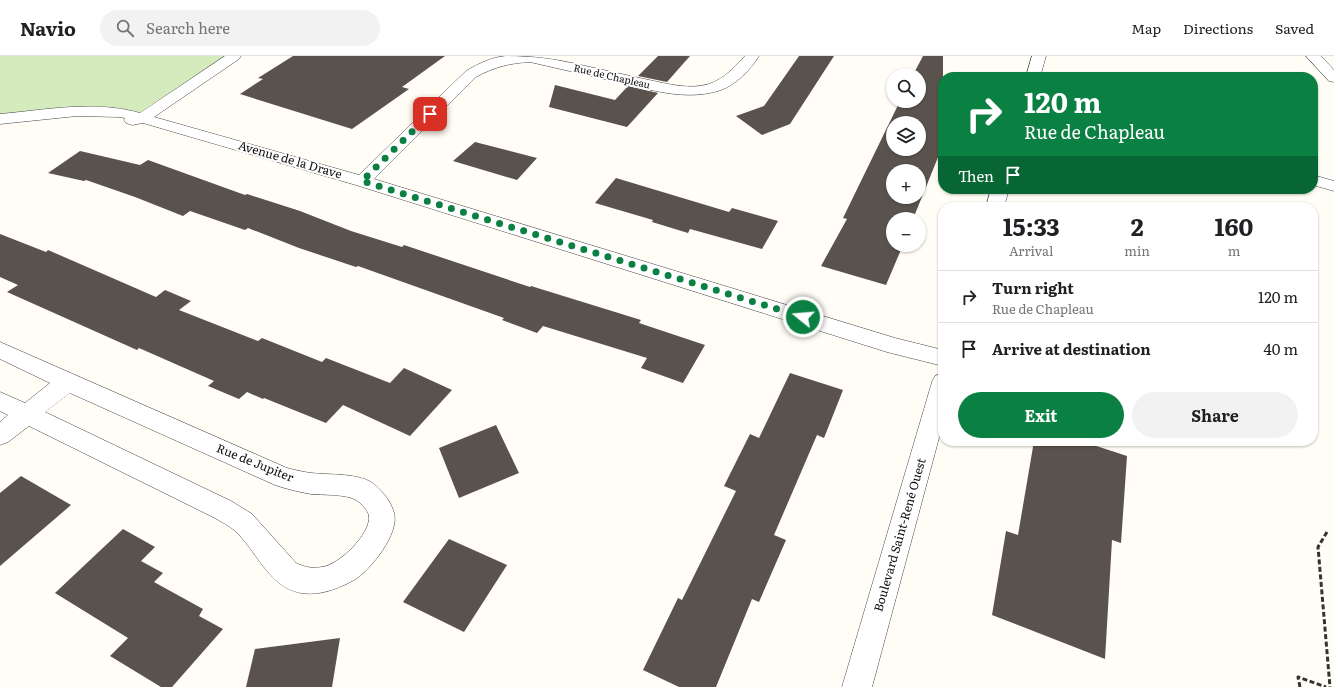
<!DOCTYPE html>
<meta charset="utf-8">
<style>
body{margin:0;font-family:Literata,serif;background:#f2f2f2;color:#202124;height:100vh;display:flex;flex-direction:column;font-size:15px;white-space:nowrap}
*{box-sizing:border-box;margin:0}
p{font-size:13px;color:#757577}
.icon{flex:none;width:22px;height:22px;fill:none;stroke:currentColor;stroke-width:2;stroke-linecap:round;stroke-linejoin:round}
.map{position:relative;flex:1;overflow:hidden}
.side{position:absolute;left:938px;top:146px;width:380px;height:244px;display:flex;flex-direction:column;background:#fff;border-radius:16px;box-shadow:0 1px 3px #0004}
.side>*{flex:none}
.banner{position:absolute;left:938px;top:16px;width:380px;height:122px;border-radius:16px;box-shadow:0 1px 3px #0004;background:#0b8043;color:#fff;overflow:hidden}
.controls{position:absolute;left:886px;top:12px;display:grid;gap:8px}
.controls a{display:grid;place-items:center;width:40px;height:40px;border-radius:50%;background:#fff;box-shadow:0 1px 3px #0004;font-size:20px}
.pin{position:absolute;display:grid;place-items:center;width:34px;height:34px;color:#fff;margin:-17px;border-radius:8px;box-shadow:0 2px 6px #0006}
.me{position:absolute;width:44px;margin:-22px;rotate:287deg;stroke-linejoin:round;filter:drop-shadow(0 0 3px #0008)}
.turn{display:flex;align-items:center;gap:14px;height:84px;padding:0 20px;font-size:18px}
.turn .icon{width:52px;height:52px;stroke-width:2.5}
.turn b{display:block;font-size:28px;line-height:34px}
.then{display:flex;align-items:center;height:38px;padding:0 20px;background:#0003;gap:8px;font-size:15px}
.eta{display:flex;justify-content:space-evenly;align-items:center;height:68px;text-align:center}
.eta b{font-size:24px;font-weight:700;line-height:28px}
.primary-button{display:flex;gap:8px;margin-top:auto;padding:8px 20px}
.primary-button a{flex:1;height:46px;border-radius:24px;background:#0b8043;color:#fff;font-size:16px;font-weight:700;line-height:46px;text-align:center}
.primary-button a+a{background:#f2f2f2;color:#202124}
ul{padding:0;list-style:none}
li{display:flex;align-items:center;gap:12px;height:52px;padding:0 20px;border-top:1px solid #e0e0e0}
li div{flex:1}
li b{display:block;font-size:15px}
li em{font-style:normal}
header{display:flex;align-items:center;gap:24px;box-sizing:border-box;height:56px;padding:0 20px;background:#fff;border-bottom:1px solid #e0e0e0}
header strong{font-size:19px}
nav{display:flex;gap:22px;margin-inline-start:auto;font-size:14px}
.search{width:280px;height:36px;background:#f2f2f2;display:flex;align-items:center;gap:10px;box-sizing:border-box;padding:0 14px;border-radius:22px;color:#757577;font-size:15px}
.map>svg:first-child{display:block}
.green{fill:#d5ebbd}
.building{fill:#5a524d;fill-rule:evenodd}
.lines{fill:none;stroke-linecap:round;stroke-linejoin:round}
.minor-casing{stroke:#444;stroke-width:1}
.tertiary-casing{stroke:#444;stroke-width:1}
.path{stroke:#333;stroke-width:3;stroke-dasharray:5 2.5;stroke-linecap:butt}
.minor{fill:#fff;fill-rule:evenodd}
.tertiary{fill:#fff;fill-rule:evenodd}
.route{stroke:#0b8043;stroke-width:7;stroke-dasharray:0 12.6}
.labels{text-anchor:middle;stroke-width:4;stroke-linejoin:round;paint-order:stroke}
.far-street-label{font-size:10px;fill:#111;stroke:#fff}
.street-label{font-size:12px;fill:#111;stroke:#fff}
</style>
<header>
<strong>Navio</strong>
<div class="search"><svg class="icon" aria-label="search" viewBox="0 0 24 24"><circle cx="10" cy="10" r="6"/><path d="M15 15l6 6"/></svg>Search here</div>
<nav><a>Map</a><a>Directions</a><a>Saved</a></nav>
</header>
<div class="map">
<svg width="1334" height="631" viewBox="0 0 1334 631">
<rect width="100%" height="100%" fill="#fffdf5"/>
<polygon class="green" points="0,0 234,0 141,63 120,56 0,63"/>
<g class="building">
<polygon points="293,0 445,0 402,31 409,33 352,73 240,38 263,23 258,22"/>
<polygon points="658,0 690,0 667,26 638,20"/>
<polygon points="799,0 834,0 790,68 762,79 736,60 764,50"/>
<path d="M923 0H943V89L913 163H893V189H903L886 229 821 210 847 163 843 162 900 45H919V19H913ZM893 67H919V93H893ZM893 115H919V141H893Z"/>
<polygon points="555,29 615,44 628,30 658,37 627,71 549,51"/>
<polygon points="475,86 537,102 517,124 453,105"/>
<polygon points="80,95 140,109 148,104 245,139 247,138 300,155 351,175 402,191 404,189 530,231 531,230 641,264 639,267 705,289 683,327 641,312 647,302 543,270 537,277 502,264 504,262 358,210 356,211 299,192 248,172 245,174 190,155 183,160 135,141 86,124 84,125 48,117"/>
<polygon points="616,122 729,156 732,152 778,165 762,193 690,173 688,177 652,166 653,164 595,147"/>
<polygon points="0,178 46,196 48,194 156,241 165,234 191,245 179,254 258,285 262,282 322,306 326,302 390,327 404,312 452,334 410,380 343,349 326,367 264,342 263,343 247,336 239,343 208,330 214,325 139,292 137,294 7,236 18,229 0,221"/>
<polygon points="790,317 843,334 824,382 817,379 774,479 786,484 759,546 752,543 716,631 679,631 643,614 678,542 682,544 736,435 724,430 750,378 759,382"/>
<polygon points="496,369 519,417 459,442 439,392"/>
<polygon points="1034,385 1081,385 1127,400 1121,487 1112,484 1105,603 992,559 1006,475 1018,479"/>
<polygon points="21,420 71,449 0,510 0,437"/>
<polygon points="123,473 155,491 141,505 163,517 154,526 203,553 199,560 223,573 172,631 161,631 110,600 128,582 55,537"/>
<polygon points="449,483 507,509 464,576 403,546"/>
<polygon points="340,582 332,631 246,631 255,593"/>
</g>
<g class="lines">
<g class="minor-casing">
<g id="minor">
<path d="M225 0H241L239 3 154 61 359 119 466 15C478 8 492 1 506 0 531 0 556 3 581 9 603 14 626 19 649 24 668 28 690 34 709 28 724 23 735 11 745 0H759C750 14 737 28 721 34 686 46 648 33 613 25 585 19 558 12 530 6 510 7 494 11 476 21L374 123 895 282 943 294V310L887 296 356 129 143 67 132 69 126 67 124 64 125 62 119 61 77 60 0 68V58C46 54 94 44 140 57Z"/>
<polygon points="1306,0 1321,0 1334,14 1334,26 1329,25"/>
<polygon points="1313,119 1334,125 1334,135 1313,129"/>
<path d="M0 286 287 412C295 414 303 416 311 417 328 419 356 417 371 426 381 433 391 445 394 457 400 477 370 515 354 524 338 533 319 540 301 537 268 531 256 493 234 474 228 469 220 465 213 461L29 370 8 386 0 389V366L8 359 0 355V336L25 347 50 327 0 303ZM70 337 275 429C287 433 299 436 311 438 322 439 347 438 356 444 361 447 368 454 369 460 371 478 339 509 322 511 313 513 304 511 296 507L252 458 231 445 45 356Z"/>
</g>
</g>
<g class="tertiary-casing">
<g id="tertiary">
<polygon points="1032,0 1046,0 1040,21 1026,21"/>
<polygon points="991,133 1009,133 1004,151 986,151"/>
<polygon points="943,317 943,367 872,631 842,631 932,326 935,320"/>
</g>
</g>
<g class="path">
<polyline points="1327,476 1318,491 1330,631"/>
<polyline points="1300,631 1298,621 1326,631"/>
</g>
<use href="#minor" class="minor"/>
<use href="#tertiary" class="tertiary"/>
</g>
<g class="lines">
<polyline class="route" points="430,58 362,125 803,261"/>
</g>
<g class="labels">
<g class="far-street-label">
<text transform="translate(612 20) rotate(13)" y="4">Rue de Chapleau</text>
</g>
<g class="street-label">
<text transform="translate(290 104) rotate(16)" y="4">Avenue de la Drave</text>
<text transform="translate(255 407) rotate(22)" y="4">Rue de Jupiter</text>
<text transform="translate(900 479) rotate(-74)" y="4">Boulevard Saint-René Ouest</text>
</g>
</g>
</svg>
<div class="controls">
<a><svg class="icon" aria-label="search" viewBox="0 0 24 24"><circle cx="10" cy="10" r="6"/><path d="M15 15l6 6"/></svg></a>
<a><svg class="icon" aria-label="layers" viewBox="0 0 24 24"><path d="M12 4l9 5-9 5-9-5zM3 14l9 5 9-5"/></svg></a>
<a>+</a>
<a>−</a>
</div>
<div class="pin" style="left:430px;top:58px;background:#d93025"><svg class="icon" aria-label="arrive" viewBox="0 0 24 24"><path d="M6 21V4h12l-3 4 3 4H6"/></svg></div>
<svg class="me" style="left:803px;top:261px" viewBox="-20 -20 40 40"><circle r="17" fill="#0b8043" stroke="#fff" stroke-width="3"/><path d="M0-11L8 9 0 5-8 9z" fill="#fff"/></svg>
<div class="banner">
<div class="turn"><svg class="icon" aria-label="right" viewBox="0 0 24 24"><path d="M7 20v-9h11M14 6l5 5-5 5"/></svg><div><b>120 m</b>Rue de Chapleau</div></div>
<div class="then">Then<svg class="icon" aria-label="arrive" viewBox="0 0 24 24"><path d="M6 21V4h12l-3 4 3 4H6"/></svg></div>
</div>
<section class="side">
<div class="eta">
<div><b>15:33</b><p>Arrival</p></div>
<div><b>2</b><p>min</p></div>
<div><b>160</b><p>m</p></div>
</div>
<ul>
<li><svg class="icon" aria-label="right" viewBox="0 0 24 24"><path d="M7 20v-9h11M14 6l5 5-5 5"/></svg><div><b>Turn right</b><p>Rue de Chapleau</p></div><em>120 m</em></li>
<li><svg class="icon" aria-label="arrive" viewBox="0 0 24 24"><path d="M6 21V4h12l-3 4 3 4H6"/></svg><div><b>Arrive at destination</b></div><em>40 m</em></li>
</ul>
<div class="primary-button"><a>Exit</a><a>Share</a></div>
</section>
</div>
